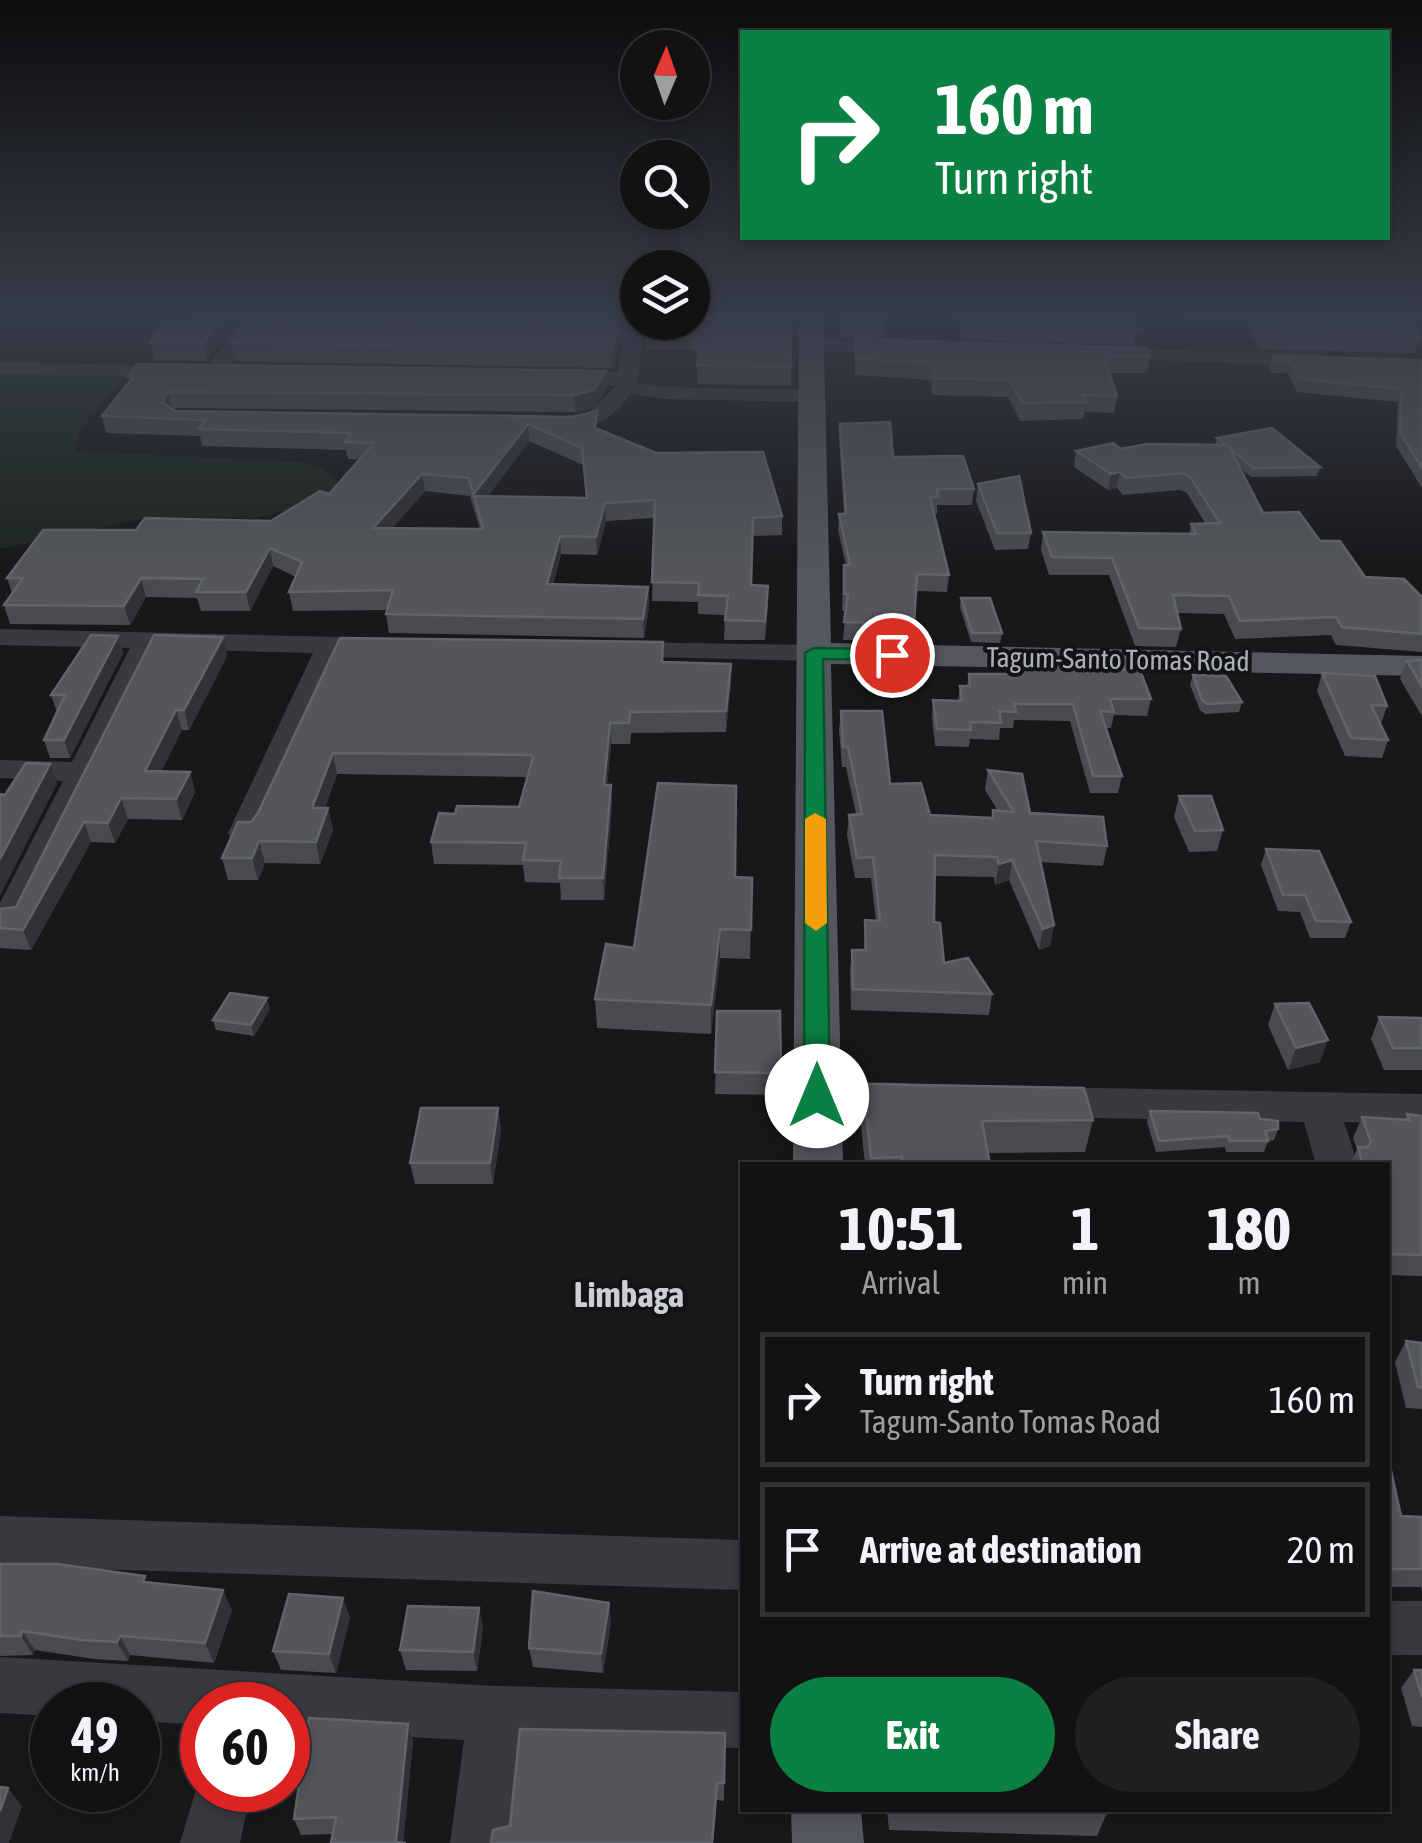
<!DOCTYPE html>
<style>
body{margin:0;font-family:"Asap Condensed",sans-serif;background:#1f2022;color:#f1f3f6;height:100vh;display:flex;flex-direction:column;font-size:38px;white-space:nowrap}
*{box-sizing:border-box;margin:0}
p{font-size:32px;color:#9c9ea0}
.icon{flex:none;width:55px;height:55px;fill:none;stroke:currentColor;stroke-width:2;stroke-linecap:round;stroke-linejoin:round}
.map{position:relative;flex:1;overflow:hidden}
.side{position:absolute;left:740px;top:1162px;width:650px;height:650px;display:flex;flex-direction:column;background:#121214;border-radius:0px;box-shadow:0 5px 15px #0003,0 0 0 2px #313234}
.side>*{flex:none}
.top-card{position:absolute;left:740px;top:30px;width:650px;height:210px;border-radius:0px;box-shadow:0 5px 15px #0003,0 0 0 2px #313234;background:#0b8043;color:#fff;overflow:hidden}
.needle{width:65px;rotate:2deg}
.buttons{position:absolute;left:620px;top:30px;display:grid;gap:20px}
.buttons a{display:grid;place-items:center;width:90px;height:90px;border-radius:50%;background:#121214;box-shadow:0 5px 15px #0003,0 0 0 2px #313234;font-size:50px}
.speed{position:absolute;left:30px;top:1682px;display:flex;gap:20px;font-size:50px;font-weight:700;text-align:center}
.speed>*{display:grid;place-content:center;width:130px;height:130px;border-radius:50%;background:#121214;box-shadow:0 5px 15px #0003,0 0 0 2px #313234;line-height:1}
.speed small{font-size:25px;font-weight:400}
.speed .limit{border:15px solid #d22;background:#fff;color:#111}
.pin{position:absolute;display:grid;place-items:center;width:85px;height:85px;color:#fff;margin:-42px;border:5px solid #fff;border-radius:50%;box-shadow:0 2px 10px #0007}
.me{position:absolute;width:110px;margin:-55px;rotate:0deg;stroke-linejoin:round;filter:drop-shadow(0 0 8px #0008)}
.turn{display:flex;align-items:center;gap:35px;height:210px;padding:0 30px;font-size:45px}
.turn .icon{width:130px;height:130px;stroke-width:2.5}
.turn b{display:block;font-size:70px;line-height:85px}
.eta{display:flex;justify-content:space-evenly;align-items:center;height:170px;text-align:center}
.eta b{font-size:60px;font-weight:700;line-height:70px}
.cta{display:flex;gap:20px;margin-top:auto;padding:20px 30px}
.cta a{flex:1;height:115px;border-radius:60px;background:#0b8043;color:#fff;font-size:40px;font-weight:700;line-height:115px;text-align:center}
.cta a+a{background:#1f2022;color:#f1f3f6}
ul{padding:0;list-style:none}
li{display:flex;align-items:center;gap:30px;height:135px;margin:0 20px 15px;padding:0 10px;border:5px solid #313234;border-radius:0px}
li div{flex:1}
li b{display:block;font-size:38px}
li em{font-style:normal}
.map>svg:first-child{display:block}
.green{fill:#1e261e}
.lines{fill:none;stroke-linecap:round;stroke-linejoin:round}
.minor{fill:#393a3f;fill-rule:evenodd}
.major{fill:#55575e;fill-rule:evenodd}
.wall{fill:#494b4f;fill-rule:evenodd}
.shaded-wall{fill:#313235}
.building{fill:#54565b;stroke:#61646a;stroke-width:2.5;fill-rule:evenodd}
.route{fill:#0b8043;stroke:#07532c;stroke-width:2.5}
.slow{fill:#f59e0b}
.labels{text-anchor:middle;stroke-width:8;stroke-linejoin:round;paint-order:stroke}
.street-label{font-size:28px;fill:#aab0ba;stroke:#131315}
.near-neighbourhood-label{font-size:35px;font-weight:bold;fill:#cbcfd6;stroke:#131315}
</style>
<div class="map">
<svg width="1422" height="1843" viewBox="0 0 1422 1843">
<rect width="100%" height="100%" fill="#18181a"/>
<polygon class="green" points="0,371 126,375 79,431 75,451 302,462 325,470 340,485 299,508 256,518 152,517 0,549"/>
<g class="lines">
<g class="minor">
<polygon points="1422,313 1419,326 1422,347 1415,345 1396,323"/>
<polygon points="247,320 257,326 221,376 207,376 204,372 207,368 240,322"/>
<path d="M573 325C597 326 624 322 643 338L637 382 663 387 812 390 823 396 812 402 663 399 631 393C611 424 580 436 543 428L540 423 543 418 588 413 616 386 554 381 551 377 561 371 618 372 623 341 566 335 563 331Z"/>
<polygon points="811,340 900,343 910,349 900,355 804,350 801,346"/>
<polygon points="1102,348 1320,354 1330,360 1320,366 1095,358 1092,354"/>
<polygon points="0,362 179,366 189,372 179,378 0,374"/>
<polygon points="0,629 384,638 398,646 384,654 341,653 260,833 256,840 232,840 228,833 313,653 157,649 28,916 23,924 11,927 0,924 0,903 63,781 0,778 0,760 72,762 130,648 0,645"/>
<polygon points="616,642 814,645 828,653 814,661 606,656 602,650 606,644"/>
<polygon points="817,1081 906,1083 920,1088 926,1098 920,1108 906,1113 817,1111 803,1106 797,1096 803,1086"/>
<polygon points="1043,1087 1422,1094 1422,1124 1344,1122 1358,1165 1316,1165 1304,1122 1043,1117 1029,1112 1023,1102 1029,1092"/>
<polygon points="0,1516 742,1540 742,1590 0,1566"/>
<rect x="1388" y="1601" width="34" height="54"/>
<polygon points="0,1657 495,1686 742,1692 742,1748 520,1743 510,1843 450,1843 464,1740 288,1730 288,1705 202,1705 202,1725 138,1721 138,1705 52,1705 52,1716 0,1713"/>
<polygon points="202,1770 202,1790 251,1790 240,1843 180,1843"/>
</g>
<g class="major">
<polygon points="799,311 823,311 831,643 1422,656 1422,676 831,664 843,1165 793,1165"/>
<polygon points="791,1810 861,1810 864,1843 792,1843"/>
</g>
</g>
<g class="wall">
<polygon points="204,311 638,311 638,322 692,322 766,318 791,367 791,386 698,384 696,350 645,349 645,336 617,322 287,317 285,319 618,325 619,343 612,368 236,361 232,343 250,319 246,316 237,320 207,361 154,360 150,342 195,323"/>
<polygon points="841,311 882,325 881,338 841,337"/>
<polygon points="954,311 1128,311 1137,330 1134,345 962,340"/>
<polygon points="1184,311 1418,311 1404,317 1420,337 1415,353 1259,349 1243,318 1188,317"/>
<polygon points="855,339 1150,356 1147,373 1110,373 1117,396 1114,413 1085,412 1083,419 1020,421 1008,397 932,395 931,380 855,375"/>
<polygon points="1272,356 1422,360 1422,488 1396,446 1398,402 1297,392 1287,373 1272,373 1269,368"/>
<path d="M128 376 607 388 595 407 575 412 172 408 176 411 574 417 782 516V535L753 536 751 585 768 605 765 640H724L725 615 698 614V602L652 601 654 518 606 521 597 555 561 554 553 585 648 587 649 606 644 638 389 633 386 614 387 610 293 611 289 592 296 577 273 566 250 611H201L197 598 146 597 130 625 10 624 4 605 12 593 7 578 136 530 271 521 329 494 359 459H348L346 450 202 446 200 436 106 433 102 416 130 381ZM529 441 583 465 586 498 488 496ZM425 491 470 496 480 529 392 528Z"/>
<polygon points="840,424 893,457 974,489 972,505 937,505 937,514 934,513 949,575 947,592 916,591 913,641 843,640 846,611 842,611 843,582 844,565 846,565 838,530 839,514 844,514 839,439"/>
<polygon points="1217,438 1320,467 1317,476 1251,477 1239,467 1263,513 1320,541 1365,577 1422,597 1422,652 1336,645 1331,635 1235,639 1224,614 1177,613 1181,629 1176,647 1135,646 1109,575 1049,575 1041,550 1043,532 1189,534 1191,524 1205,523 1187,493 1180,490 1123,495 1117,488 1108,490 1074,467 1076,451 1215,445"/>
<polygon points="978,484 1031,533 1028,549 995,550 976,501"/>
<polygon points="961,598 1002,633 1000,643 971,642 960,607"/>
<polygon points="154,635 227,656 189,730 182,730 161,771 190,772 195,792 182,820 128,819 115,843 91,842 31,950 0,948 0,909 16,907"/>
<polygon points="118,636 123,653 70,758 50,758 44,740 57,712 51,695"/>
<polygon points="340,638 664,662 731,684 726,732 631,733 630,744 611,744 607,785 611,785 612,806 604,900 561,900 560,883 525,882 523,865 434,864 431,842 455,814 519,807 527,777 337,774 325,808 328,808 333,830 320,864 265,863 258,880 228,880 222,858 258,813"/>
<polygon points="1422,660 1422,716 1400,679 1407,661"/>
<polygon points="1023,661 1073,669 1151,699 1147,716 1114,715 1111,728 1106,728 1122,776 1118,793 1090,793 1070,721 1014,720 1013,728 1000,728 999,740 970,739 969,747 935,746 932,717 933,700 958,701 960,686 967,686 969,674 1021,674"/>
<polygon points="1322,673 1387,706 1381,724 1388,740 1382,758 1345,756 1317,691"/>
<polygon points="1193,675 1242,702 1239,712 1205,714 1200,710 1190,685"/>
<polygon points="841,711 890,784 930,815 992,818 993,810 998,811 985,790 988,770 1030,813 1107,846 1103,866 1041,862 1054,925 1050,946 1039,950 1009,880 995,885 994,877 934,876 934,922 944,963 992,994 989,1015 851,1010 850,971 852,950 864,950 865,920 876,921 871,878 855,878 847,835 849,815 856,814 846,767 842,767 839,730"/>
<polygon points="1179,796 1223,830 1217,851 1189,852 1174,817"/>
<polygon points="1266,849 1351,922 1345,938 1310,938 1300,912 1278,911 1261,865"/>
<polygon points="735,877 752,878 750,959 720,958 711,1034 597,1028 595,999 634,948"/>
<polygon points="1275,1004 1320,1062 1288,1070 1268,1025"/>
<polygon points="270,1009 254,1036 216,1030 213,1020"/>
<polygon points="717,1011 781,1073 780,1095 715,1094"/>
<polygon points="1379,1017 1422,1018 1422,1070 1384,1070 1371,1039"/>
<polygon points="863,1084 1093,1120 1085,1152 987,1153 990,1165 865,1165 860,1116"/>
<polygon points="498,1108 501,1130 493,1184 415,1184 410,1163"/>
<polygon points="1150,1111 1260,1119 1278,1129 1274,1140 1268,1141 1264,1152 1226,1152 1225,1147 1156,1152 1147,1122"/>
<polygon points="1407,1114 1422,1116 1422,1276 1388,1275 1388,1165 1350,1165 1357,1149 1353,1138 1362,1117 1405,1120"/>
<polygon points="1406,1341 1422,1343 1422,1409 1406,1408 1395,1362"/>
<polygon points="1388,1461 1401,1516 1422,1517 1422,1592 1421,1587 1388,1587"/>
<polygon points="0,1564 149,1583 232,1610 214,1663 130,1655 128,1661 94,1659 35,1650 33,1655 0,1656"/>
<polygon points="350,1617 336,1673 281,1670 273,1651"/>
<polygon points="611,1622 603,1673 533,1667 529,1648"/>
<polygon points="483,1627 477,1671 406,1670 400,1650"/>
<polygon points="1414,1670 1422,1670 1422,1727 1412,1726 1401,1688"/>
<polygon points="408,1724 413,1741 403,1843 332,1834 301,1835 294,1819"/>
<polygon points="725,1733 724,1801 717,1800 713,1843 491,1843 510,1826"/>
<polygon points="887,1810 1107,1810 1107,1813 1097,1836 889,1830"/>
</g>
<g class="shaded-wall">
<polygon points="226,311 245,311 246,316 237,320 207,361 203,343"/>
<polygon points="271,311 286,311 287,317 273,326"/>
<polygon points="1395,311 1418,311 1392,322"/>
<polygon points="618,325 619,343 612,368 611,350"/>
<polygon points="606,371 607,388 595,407 575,412 574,395"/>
<polygon points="168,392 172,408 162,402"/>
<polygon points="528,424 529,441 477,510 474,496 475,513 473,495"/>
<polygon points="1120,472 1117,488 1108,490 1111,474"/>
<polygon points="422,474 425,491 376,547 373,528"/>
<polygon points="605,503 606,521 597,555 596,537"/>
<polygon points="560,536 561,554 548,603 547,584"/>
<polygon points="270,548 273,566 250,611 246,592"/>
<polygon points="141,578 146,597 130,625 124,606"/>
<polygon points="648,587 649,606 644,638 643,619"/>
<polygon points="118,636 123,653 70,758 64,740"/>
<polygon points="223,637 227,656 189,730 184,710"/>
<polygon points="731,664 731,684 726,732 726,711"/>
<polygon points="176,710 182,730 151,791 145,771"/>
<polygon points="610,723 611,744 605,806 604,785"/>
<polygon points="333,753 337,774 317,829 312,808"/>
<polygon points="50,764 57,784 0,896 0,859"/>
<polygon points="190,772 195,792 182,820 176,799"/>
<polygon points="611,785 612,806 604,900 603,878"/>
<polygon points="121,798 128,819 115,843 108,823"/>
<polygon points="328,808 333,830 320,864 316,842"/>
<polygon points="84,822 91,842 31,950 23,930"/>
<polygon points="259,841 265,863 258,880 252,858"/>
<polygon points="1012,860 1009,880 995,885 999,864"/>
<polygon points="1054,925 1050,946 1039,950 1043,929"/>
<polygon points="720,929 720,958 711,1034 711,1005"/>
<polygon points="267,998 270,1009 254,1036 251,1025"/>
<polygon points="1328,1040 1320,1062 1288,1070 1296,1048"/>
<polygon points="498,1108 501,1130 493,1184 490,1163"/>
<polygon points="223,1590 232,1610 214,1663 205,1643"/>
<polygon points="343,1598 350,1617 336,1673 329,1654"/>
<polygon points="609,1603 611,1622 603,1673 601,1654"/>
<polygon points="479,1608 483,1627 477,1671 473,1652"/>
<polygon points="22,1631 35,1650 33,1655 21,1636"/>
<polygon points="120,1636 130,1655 128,1661 117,1642"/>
<polygon points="408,1724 413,1741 403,1843 396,1843"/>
<polygon points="8,1788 22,1806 9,1843 0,1843 0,1811"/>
</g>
<g class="building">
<polygon points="204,311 226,311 203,343 150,342 163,323 195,323"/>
<polygon points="256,311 275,311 284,319 614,324 618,325 611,350 232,343"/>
<polygon points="692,311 766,311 766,318 790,318 791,367 697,365 701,349 696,349 697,331 645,331 645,322 692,322"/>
<polygon points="842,311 882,311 882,325 842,324"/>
<polygon points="960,311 1128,311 1137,330 964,325"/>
<polygon points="1251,311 1400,311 1420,337 1263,333"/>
<polygon points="855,339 1146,348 1150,356 1104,357 1117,396 1082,395 1086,402 1022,403 1010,380 934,378 932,363 856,359"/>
<polygon points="1272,356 1422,360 1422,468 1400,433 1402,389 1300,379 1290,361 1275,361"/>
<path d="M137 364 606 371 594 390 574 395 168 392 162 402 176 411 574 417 597 411 595 428 656 453 763 452 782 516 753 518 751 585 768 586 765 621 725 620 728 596 698 595 699 583 652 582 655 500 605 503 596 537 560 536 547 584 648 587 643 619 386 614 393 590 289 592 302 562 270 548 246 592H196L203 579 141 578 124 606 4 605 23 578H7L43 530H136L145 518 271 521 320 491 329 494 374 443 345 442 350 433 199 429 205 420 102 416 134 376H128ZM528 424 582 448 587 498 474 496 483 529 373 528 422 474 469 478 473 495Z"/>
<polygon points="890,422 893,457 963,456 974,489 937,489 938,497 930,497 949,575 917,574 914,624 844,622 848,594 844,594 844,565 850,565 839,514 846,514 840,424"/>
<polygon points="1272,428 1320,467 1253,468 1230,448 1228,445 1226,445 1217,438"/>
<polygon points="1113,443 1121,449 1147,444 1228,445 1263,513 1299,512 1320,541 1340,541 1365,577 1404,579 1422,597 1422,634 1342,627 1336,617 1240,621 1229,596 1173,595 1181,629 1139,628 1112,558 1052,557 1043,532 1196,534 1191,524 1220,523 1190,477 1184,473 1126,478 1120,472 1111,474 1076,451"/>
<polygon points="1019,476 1031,533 997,533 978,484"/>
<polygon points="961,598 990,598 1002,633 972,633"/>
<polygon points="91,635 118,636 64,740 44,740 65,695 51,695"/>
<polygon points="154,635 223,637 184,710 176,710 145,771 190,772 176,799 121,798 108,823 84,822 23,930 0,928 0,909 16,907"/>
<polygon points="340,638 663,642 662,662 731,664 726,711 630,712 629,723 610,723 604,785 611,785 603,878 559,878 561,861 523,860 526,843 431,842 439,813 455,814 457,806 519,807 533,757 530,755 333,753 312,808 328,808 316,842 259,841 252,858 222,858 238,822 251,822 258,813"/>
<polygon points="1422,660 1422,686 1407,661"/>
<polygon points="1023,661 1073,665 1073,669 1140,670 1151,699 1110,699 1114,712 1100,711 1122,776 1093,776 1073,704 1014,704 1016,712 999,711 1001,723 970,722 971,730 937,729 933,700 962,701 960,686 970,686 969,674 1023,674"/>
<polygon points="1322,673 1375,676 1387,706 1371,705 1388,740 1351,738"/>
<polygon points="1193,675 1226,676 1242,702 1207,704 1202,700"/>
<polygon points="841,711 882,711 890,784 921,783 930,815 993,818 993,810 1014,812 988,770 1022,774 1030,813 1103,817 1107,846 1036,841 1054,925 1043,929 1012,860 999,864 997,857 935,855 934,922 940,923 944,963 968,958 992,994 853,989 852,950 866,950 865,920 880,921 873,857 857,858 849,815 862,814 848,747 843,747"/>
<polygon points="26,763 50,764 0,859 0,794 5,795"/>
<polygon points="658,783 736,786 735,877 752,878 751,930 720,929 711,1005 595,999 606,944 634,948"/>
<polygon points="1179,796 1211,796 1223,830 1195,831"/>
<polygon points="1266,849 1319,851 1351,922 1316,921 1305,895 1283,895"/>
<polygon points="230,993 267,998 251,1025 213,1020"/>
<polygon points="1309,1003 1328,1040 1296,1048 1275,1004"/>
<polygon points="717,1011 780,1011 781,1073 715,1072"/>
<polygon points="1379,1017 1422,1018 1422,1048 1393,1048"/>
<polygon points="863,1084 1084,1088 1093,1120 982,1121 990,1165 902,1165 902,1157 871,1158"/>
<polygon points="421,1108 498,1108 490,1163 410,1163"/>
<polygon points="1150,1111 1258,1113 1260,1119 1278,1121 1278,1129 1265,1131 1268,1141 1230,1141 1228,1136 1159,1141"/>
<polygon points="1407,1114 1422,1116 1422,1255 1388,1254 1388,1223 1391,1223 1388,1213 1388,1165 1363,1165 1358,1147 1367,1147 1371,1142 1362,1117 1410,1120"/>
<polygon points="1406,1341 1422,1343 1422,1387 1418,1387"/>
<polygon points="1388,1461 1389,1462 1401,1516 1422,1517 1422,1569 1388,1569"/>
<polygon points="0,1564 57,1564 145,1576 143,1582 223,1590 205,1643 120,1636 117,1642 82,1640 22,1631 21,1636 0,1636"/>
<polygon points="533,1591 609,1603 601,1654 529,1648"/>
<polygon points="289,1594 343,1598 329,1654 273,1651"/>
<polygon points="408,1606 479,1608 473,1652 400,1650"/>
<polygon points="1414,1670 1422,1670 1422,1697"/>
<polygon points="309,1718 408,1724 396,1842 406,1843 331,1843 336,1817 294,1819"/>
<polygon points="520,1729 725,1733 724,1783 717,1783 712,1843 491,1843 493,1830 510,1826"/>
<polygon points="0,1787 8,1788 0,1811"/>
<polygon points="1009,1810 1107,1810 1107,1813"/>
</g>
<linearGradient id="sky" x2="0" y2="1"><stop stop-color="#0d0d0e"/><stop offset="0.55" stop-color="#373d49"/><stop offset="1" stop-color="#373d49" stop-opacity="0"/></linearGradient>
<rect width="1422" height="569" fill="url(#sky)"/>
<polygon class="route" points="814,648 892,649 901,655 892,660 823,659 830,1096 826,1102 808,1102 804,1096 805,653"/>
<polygon class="slow" points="815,813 826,819 827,923 816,931 805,923 805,819"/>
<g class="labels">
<g class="street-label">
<text transform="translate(1118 659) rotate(1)" y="10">Tagum-Santo Tomas Road</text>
</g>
<g class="near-neighbourhood-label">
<text x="629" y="1307">Limbaga</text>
</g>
</g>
</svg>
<div class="buttons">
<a><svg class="needle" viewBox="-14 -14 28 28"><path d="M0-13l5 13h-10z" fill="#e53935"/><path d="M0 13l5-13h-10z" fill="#9c9ea0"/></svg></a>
<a><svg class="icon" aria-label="search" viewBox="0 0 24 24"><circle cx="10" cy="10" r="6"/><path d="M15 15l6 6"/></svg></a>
<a><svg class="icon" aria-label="layers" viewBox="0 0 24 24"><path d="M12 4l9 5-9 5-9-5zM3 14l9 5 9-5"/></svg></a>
</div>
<div class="speed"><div>49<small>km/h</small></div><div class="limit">60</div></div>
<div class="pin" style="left:892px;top:655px;background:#d93025"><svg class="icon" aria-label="arrive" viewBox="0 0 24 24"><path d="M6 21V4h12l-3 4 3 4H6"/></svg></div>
<svg class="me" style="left:817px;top:1096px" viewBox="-20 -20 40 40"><circle r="19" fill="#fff"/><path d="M0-13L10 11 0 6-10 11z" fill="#0b8043"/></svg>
<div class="top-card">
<div class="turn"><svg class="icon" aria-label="right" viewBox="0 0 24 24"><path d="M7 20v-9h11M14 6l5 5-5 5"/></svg><div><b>160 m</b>Turn right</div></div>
</div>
<section class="side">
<div class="eta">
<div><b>10:51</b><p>Arrival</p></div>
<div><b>1</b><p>min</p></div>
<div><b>180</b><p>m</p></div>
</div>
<ul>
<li><svg class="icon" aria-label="right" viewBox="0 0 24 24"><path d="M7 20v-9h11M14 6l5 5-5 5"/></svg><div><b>Turn right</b><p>Tagum-Santo Tomas Road</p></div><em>160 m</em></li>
<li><svg class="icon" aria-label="arrive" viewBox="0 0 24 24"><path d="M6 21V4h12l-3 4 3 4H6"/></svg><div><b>Arrive at destination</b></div><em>20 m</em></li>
</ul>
<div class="cta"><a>Exit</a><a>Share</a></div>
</section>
</div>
